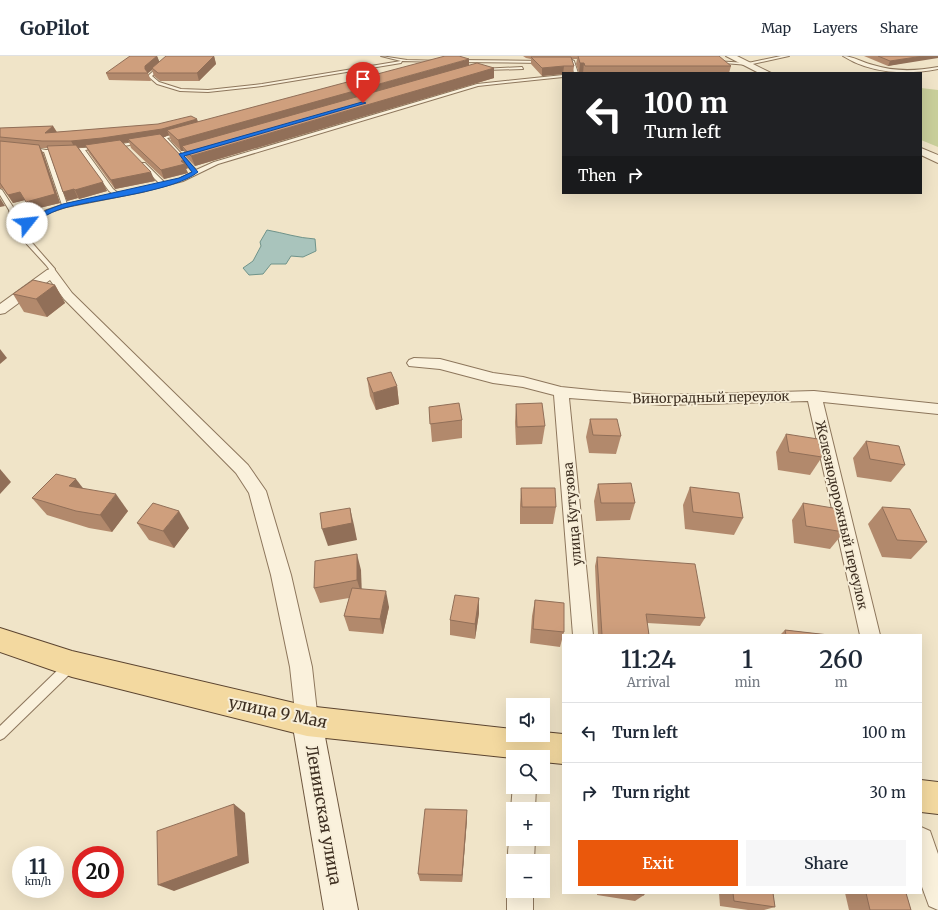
<!DOCTYPE html>
<meta charset="utf-8">
<style>
body{margin:0;font-family:Merriweather,serif;background:#f6f6f7;color:#1f2937;height:100vh;display:flex;flex-direction:column;font-size:15px;white-space:nowrap}
*{box-sizing:border-box;margin:0}
p{font-size:13px;color:#747a83}
.icon{flex:none;width:22px;height:22px;fill:none;stroke:currentColor;stroke-width:2;stroke-linecap:round;stroke-linejoin:round}
.map{position:relative;flex:1;overflow:hidden}
.side{position:absolute;left:562px;top:578px;width:360px;height:260px;display:flex;flex-direction:column;background:#fff;border-radius:0px;box-shadow:0 4px 16px #0002}
.side>*{flex:none}
.banner{position:absolute;left:562px;top:16px;width:360px;height:122px;border-radius:0px;box-shadow:0 4px 16px #0002;background:#202124;color:#fff;overflow:hidden}
.buttons{position:absolute;left:506px;top:642px;display:grid;gap:8px}
.buttons a{display:grid;place-items:center;width:44px;height:44px;border-radius:0px;background:#fff;box-shadow:0 4px 16px #0002;font-size:20px}
.speed{position:absolute;left:12px;top:790px;display:flex;gap:8px;font-size:20px;font-weight:700;text-align:center}
.speed>*{display:grid;place-content:center;width:52px;height:52px;border-radius:50%;background:#fff;box-shadow:0 4px 16px #0002;line-height:1}
.speed small{font-size:10px;font-weight:400}
.speed .limit{border:6px solid #d22;background:#fff;color:#111}
.pin{position:absolute;display:grid;place-items:center;width:34px;height:34px;color:#fff;margin:-41px -17px;border-radius:50% 50% 50% 0;rotate:-45deg;box-shadow:0 0 4px #0007}
.pin .icon{rotate:45deg}
.me{position:absolute;width:44px;margin:-22px;rotate:61deg;stroke-linejoin:round;filter:drop-shadow(0 0 3px #0008)}
.turn{display:flex;align-items:center;gap:14px;height:84px;padding:0 16px;font-size:18px}
.turn .icon{width:52px;height:52px;stroke-width:2.5}
.turn b{display:block;font-size:28px;line-height:34px}
.then{display:flex;align-items:center;height:38px;padding:0 16px;background:#0003;gap:8px;font-size:15px}
.eta{display:flex;justify-content:space-evenly;align-items:center;height:68px;text-align:center}
.eta b{font-size:24px;font-weight:600;line-height:28px}
.button{display:flex;gap:8px;margin-top:auto;padding:8px 16px}
.button a{flex:1;height:46px;border-radius:0px;background:#ea580c;color:#fff;font-size:16px;font-weight:600;line-height:46px;text-align:center}
.button a+a{background:#f6f6f7;color:#1f2937}
ul{padding:0;list-style:none}
li{display:flex;align-items:center;gap:12px;height:60px;padding:0 16px;border-top:1px solid #e0e1e3}
li div{flex:1}
li b{display:block;font-size:15px}
li em{font-style:normal}
header{display:flex;align-items:center;gap:24px;box-sizing:border-box;height:56px;padding:0 20px;background:#fff;border-bottom:1px solid #e0e1e3}
header strong{font-size:19px}
nav{display:flex;gap:22px;margin-inline-start:auto;font-size:14px}
.map>svg:first-child{display:block}
.green{fill:#c9cf9b}
.water{fill:#a9c4bc;stroke:#6f938a}
.lines{fill:none;stroke-linecap:round;stroke-linejoin:round}
.service-casing{stroke:#8d765c;stroke-width:2}
.minor-casing{stroke:#8d765c;stroke-width:2}
.tertiary-casing{stroke:#8d765c;stroke-width:2}
.secondary-casing{stroke:#6f573f;stroke-width:2}
.primary-casing{stroke:#5b4430;stroke-width:2}
.service{fill:#faf1dc;fill-rule:evenodd}
.minor{fill:#faf1dc;fill-rule:evenodd}
.tertiary{fill:#faf1dc;fill-rule:evenodd}
.secondary{fill:#faf1dc;fill-rule:evenodd}
.primary{fill:#f3d9a0;fill-rule:evenodd}
.wall{fill:#b2896c}
.shaded-wall{fill:#916f58}
.building{fill:#cf9f7d;stroke:#916f58}
.route{fill:#1a73e8;stroke:#114b97}
.labels{text-anchor:middle;stroke-width:4;stroke-linejoin:round;paint-order:stroke}
.street-label{font-size:13px;fill:#3d2e20;stroke:#f7eed8}
.near-street-label{font-size:16px;fill:#3d2e20;stroke:#f7eed8}
</style>
<header>
<strong>GoPilot</strong>
<nav><a>Map</a><a>Layers</a><a>Share</a></nav>
</header>
<div class="map">
<svg width="938" height="854" viewBox="0 0 938 854">
<rect width="100%" height="100%" fill="#f0e4c8"/>
<polygon class="green" points="921,32 938,34 938,91 921,84"/>
<path class="water" d="M267 174C284 177 298 182 315 183L316 195 303 201 291 200 286 208H271L263 218 249 219 243 212 253 205 261 190 260 186Z"/>
<g class="lines">
<g class="service-casing">
<g id="service">
<polygon points="167,0 171,0 170,4 152,20 159,26 181,33 208,34 262,28 401,5 381,0 407,4 443,5 441,6 402,5 401,7 262,30 208,36 180,35 157,28 149,21 149,19 167,3"/>
<polygon points="781,0 789,0 748,9 712,6 714,5 748,7"/>
<path d="M843 0C853 0 863 7 873 9 895 16 916 15 938 11V13C907 19 871 18 843 0Z"/>
<polygon points="458,4 543,5 545,6 543,7 457,6"/>
<polygon points="572,4 574,5 578,17 574,17 571,7 560,9 558,8"/>
<polygon points="522,11 523,13 483,14 481,13"/>
<path d="M563 19V21L478 30 218 108 183 125 142 136 66 151 51 156 20 173 55 213 53 218 51 219 48 217 49 213 46 209 13 173 9 154 0 139V133L2 134 15 154 18 169 47 154 62 149 44 96 27 93V92L29 91 46 94 100 91V92L85 94 113 133 118 137 160 128 141 109V107H145L165 127 179 123 193 116 163 83 113 92H111V90L183 77V79L167 82 196 114 214 106 477 28ZM80 95 109 135 113 138 67 148 49 96Z"/>
<polygon points="71,604 75,605 77,609 75,613 4,682 0,684 0,670 67,605"/>
</g>
</g>
<g class="minor-casing">
<g id="minor">
<polygon points="51,213 55,214 72,237 248,409 266,435 291,519 312,611 318,665 315,673 307,676 299,673 296,665 290,611 271,519 249,437 236,417 64,243 50,224 5,257 0,258 0,248 47,214"/>
<polygon points="414,302 440,303 493,317 523,321 561,331 601,335 663,339 814,335 938,348 938,358 823,346 880,579 860,579 808,345 663,349 569,342 593,579 573,579 554,339 523,331 493,327 440,313 409,310 407,307 409,304"/>
<polygon points="513,729 513,731 536,731 535,753 513,753 513,758 511,753"/>
<polygon points="921,771 930,775 938,798 938,854 929,850 921,828"/>
<path d="M513 774V783H535L534 805H513V815C505 804 508 786 513 774Z"/>
<polygon points="513,825 513,835 533,835 533,854 507,854 507,835 511,826"/>
</g>
</g>
<g class="tertiary-casing">
<g id="tertiary">
<polygon points="726,0 737,0 771,17 759,17"/>
<polygon points="921,92 938,99 938,107 921,99"/>
</g>
</g>
<g class="secondary-casing">
<polygon id="secondary" points="307,650 317,655 322,665 358,854 324,854 292,665 297,655"/>
</g>
<g class="primary-casing">
<g id="primary">
<polygon points="0,572 72,595 307,650 513,673 513,679 543,679 543,676 563,678 563,708 543,706 543,701 513,701 513,702 307,680 72,621 0,596"/>
<polygon points="921,724 938,726 938,758 921,756"/>
</g>
</g>
<use href="#service" class="service"/>
<use href="#minor" class="minor"/>
<use href="#tertiary" class="tertiary"/>
<use href="#secondary" class="secondary"/>
<use href="#primary" class="primary"/>
</g>
<g class="wall">
<polygon points="157,0 159,6 214,0 216,8 199,25 160,25 154,20 152,14 148,17 151,25 109,24 106,17"/>
<polygon points="523,0 711,0 731,10 729,17 579,17 576,8 577,3 571,3 574,10 573,17 563,17 563,18 542,20 531,8 531,3 526,2"/>
<polygon points="864,0 938,0 888,10"/>
<polygon points="469,9 494,12 494,22 477,27 195,110 186,101 184,95 181,95 171,85 169,79 163,81 185,104 188,112 186,113 188,117 164,123 131,92 129,86 123,87 155,125 115,133 89,97 86,91 79,92 107,135 79,143 78,142 67,145 48,92 40,92 43,97 60,147 31,154 25,144 13,147 3,133 0,132 0,72 53,70 57,76 198,66"/>
<polygon points="55,229 65,247 47,261 24,256 13,238"/>
<polygon points="367,322 397,330 399,348 376,354 370,340"/>
<polygon points="516,348 545,370 542,388 516,389 515,366"/>
<polygon points="429,351 462,364 462,382 432,386"/>
<polygon points="590,363 621,380 616,398 589,397 586,381"/>
<polygon points="786,378 822,401 810,419 778,414 776,396"/>
<polygon points="866,385 905,409 891,426 857,421 853,402"/>
<polygon points="598,428 635,447 630,464 596,465 594,445"/>
<polygon points="690,431 743,462 734,479 685,473 683,449"/>
<polygon points="82,432 128,455 112,476 89,472 47,459 32,442"/>
<polygon points="521,432 556,451 553,468 520,468 520,449"/>
<polygon points="803,447 844,476 830,493 794,487 792,464"/>
<polygon points="882,451 927,486 911,503 882,501 868,468"/>
<polygon points="137,467 189,472 174,492 149,484"/>
<polygon points="597,501 705,562 700,570 647,567 649,579 598,579 595,510"/>
<polygon points="361,514 361,533 389,551 383,578 349,575 344,560 349,542 320,547 314,532"/>
<polygon points="479,542 479,557 475,583 450,579 450,564"/>
<polygon points="535,544 564,576 560,591 530,587 532,560"/>
<polygon points="785,574 829,579 780,579"/>
<polygon points="467,763 462,826 420,825 418,818"/>
<polygon points="597,837 644,837 644,839 635,845 597,839"/>
<polygon points="719,837 773,837 775,851 764,854 748,854 720,850"/>
<polygon points="845,837 906,837 911,854 849,854"/>
</g>
<g class="shaded-wall">
<polygon points="157,0 160,7 152,12 152,14 148,17 145,13 145,10"/>
<polygon points="214,0 216,8 199,25 197,17"/>
<polygon points="923,0 938,0 938,2 888,10 890,5"/>
<polygon points="469,3 469,13 182,90 184,95 181,95 178,84"/>
<polygon points="580,7 584,7 583,17 579,17"/>
<polygon points="564,10 563,18 542,20 542,12"/>
<polygon points="494,12 494,22 477,27 195,110 191,100 477,17"/>
<polygon points="197,63 200,71 167,74 169,79 165,81 130,86 128,83 129,86 106,90 85,89 86,91 75,92 71,85"/>
<polygon points="53,70 57,77 45,77"/>
<polygon points="39,89 43,97 60,147 31,154 26,146"/>
<polygon points="185,104 188,112 186,113 188,117 164,123 161,114"/>
<polygon points="151,116 155,125 115,133 111,124"/>
<polygon points="103,126 107,135 79,143 75,134"/>
<polygon points="74,133 78,142 67,145 63,136"/>
<polygon points="20,136 25,144 13,147 8,139"/>
<polygon points="0,142 5,150 0,151"/>
<polygon points="55,229 65,247 47,261 36,243"/>
<polygon points="0,293 7,302 0,308"/>
<polygon points="397,330 399,348 376,354 373,337"/>
<polygon points="0,413 11,426 0,438"/>
<polygon points="76,423 89,440 69,430"/>
<polygon points="116,438 128,455 112,476 100,459"/>
<polygon points="350,452 354,469 357,484 328,490 322,473"/>
<polygon points="179,455 189,472 174,492 163,475"/>
<polygon points="357,498 361,514 362,540 357,524"/>
<polygon points="386,535 389,551 383,578 380,563"/>
<polygon points="479,542 479,557 475,583 475,568"/>
<polygon points="234,748 245,757 249,807 174,835 158,829"/>
<polygon points="467,754 467,763 462,826 462,819"/>
</g>
<g class="building">
<polygon points="130,0 157,0 145,10 145,13 148,17 106,17"/>
<polygon points="166,0 214,0 197,17 158,17 152,12"/>
<polygon points="445,0 459,0 469,3 178,84 167,74"/>
<polygon points="578,0 719,0 731,10 585,10 584,7 580,7"/>
<polygon points="878,0 923,0 890,5"/>
<polygon points="531,1 571,1 574,10 564,10 542,12"/>
<polygon points="477,7 494,12 477,17 191,100 182,90"/>
<polygon points="191,60 197,63 162,73 102,82 71,85 42,85 0,81 0,72 53,70 45,77 158,68"/>
<polygon points="160,78 185,104 181,105 185,108 161,114 128,83"/>
<polygon points="120,84 151,116 111,124 85,89"/>
<polygon points="0,85 39,89 55,138 26,146 20,136 8,139 0,127"/>
<polygon points="76,89 103,126 75,134 74,133 63,136 47,90"/>
<polygon points="33,224 55,229 36,243 13,238"/>
<polygon points="391,316 397,330 373,337 367,322"/>
<polygon points="459,347 462,364 430,368 429,351"/>
<polygon points="542,347 545,370 517,371 516,348"/>
<polygon points="590,363 617,363 621,380 593,379"/>
<polygon points="786,378 818,383 822,401 789,396"/>
<polygon points="866,385 899,390 905,409 870,403"/>
<polygon points="56,418 76,423 69,430 116,438 100,459 76,455 32,442"/>
<polygon points="631,427 635,447 601,447 598,428"/>
<polygon points="690,431 739,437 743,462 693,456"/>
<polygon points="521,432 555,432 556,451 522,451"/>
<polygon points="153,447 179,455 163,475 137,467"/>
<polygon points="803,447 839,453 844,476 806,470"/>
<polygon points="882,451 910,453 927,486 897,484"/>
<polygon points="350,452 352,467 322,473 320,457"/>
<polygon points="357,498 357,524 314,532 315,505"/>
<polygon points="597,501 695,508 705,562 646,558 649,579 602,579"/>
<polygon points="352,532 386,535 380,563 344,560"/>
<polygon points="455,539 479,542 475,568 450,564"/>
<polygon points="535,544 564,547 564,576 533,573"/>
<polygon points="785,574 829,579 786,579"/>
<polygon points="234,748 238,800 158,829 157,775"/>
<polygon points="425,753 467,754 462,819 418,818"/>
<polygon points="628,837 644,837 644,839"/>
<polygon points="733,837 773,837 775,851 734,845"/>
<polygon points="866,837 906,837 911,854 870,854"/>
</g>
<path class="route" d="M362 46 366 47 184 100 198 116C175 135 99 143 68 151 54 154 41 162 29 169L24 167 47 154 63 148 179 122 192 116 179 98Z"/>
<g class="labels">
<g class="street-label">
<text transform="translate(711 341) rotate(-1)" y="5">Виноградный переулок</text>
<text transform="translate(572 458) rotate(-95)" y="5">улица Кутузова</text>
<text transform="translate(842 459) rotate(77)" y="5">Железнодорожный переулок</text>
</g>
<g class="near-street-label">
<text transform="translate(278 656) rotate(12)" y="6">улица 9 Мая</text>
<text transform="translate(324 759) rotate(80)" y="6">Ленинская улица</text>
</g>
</g>
</svg>
<div class="buttons">
<a><svg class="icon" aria-label="sound" viewBox="0 0 24 24"><path d="M4 9h4l5-4v14l-5-4H4zM17 9q2 3 0 6"/></svg></a>
<a><svg class="icon" aria-label="search" viewBox="0 0 24 24"><circle cx="10" cy="10" r="6"/><path d="M15 15l6 6"/></svg></a>
<a>+</a>
<a>−</a>
</div>
<div class="speed"><div>11<small>km/h</small></div><div class="limit">20</div></div>
<div class="pin" style="left:363px;top:47px;background:#d93025"><svg class="icon" aria-label="arrive" viewBox="0 0 24 24"><path d="M6 21V4h12l-3 4 3 4H6"/></svg></div>
<svg class="me" style="left:27px;top:167px" viewBox="-20 -20 40 40"><circle r="19" fill="#fff"/><path d="M0-13L10 11 0 6-10 11z" fill="#1a73e8"/></svg>
<div class="banner">
<div class="turn"><svg class="icon" aria-label="left" viewBox="0 0 24 24"><path d="M17 20v-9H6M10 6l-5 5 5 5"/></svg><div><b>100 m</b>Turn left</div></div>
<div class="then">Then<svg class="icon" aria-label="right" viewBox="0 0 24 24"><path d="M7 20v-9h11M14 6l5 5-5 5"/></svg></div>
</div>
<section class="side">
<div class="eta">
<div><b>11:24</b><p>Arrival</p></div>
<div><b>1</b><p>min</p></div>
<div><b>260</b><p>m</p></div>
</div>
<ul>
<li><svg class="icon" aria-label="left" viewBox="0 0 24 24"><path d="M17 20v-9H6M10 6l-5 5 5 5"/></svg><div><b>Turn left</b></div><em>100 m</em></li>
<li><svg class="icon" aria-label="right" viewBox="0 0 24 24"><path d="M7 20v-9h11M14 6l5 5-5 5"/></svg><div><b>Turn right</b></div><em>30 m</em></li>
</ul>
<div class="button"><a>Exit</a><a>Share</a></div>
</section>
</div>
